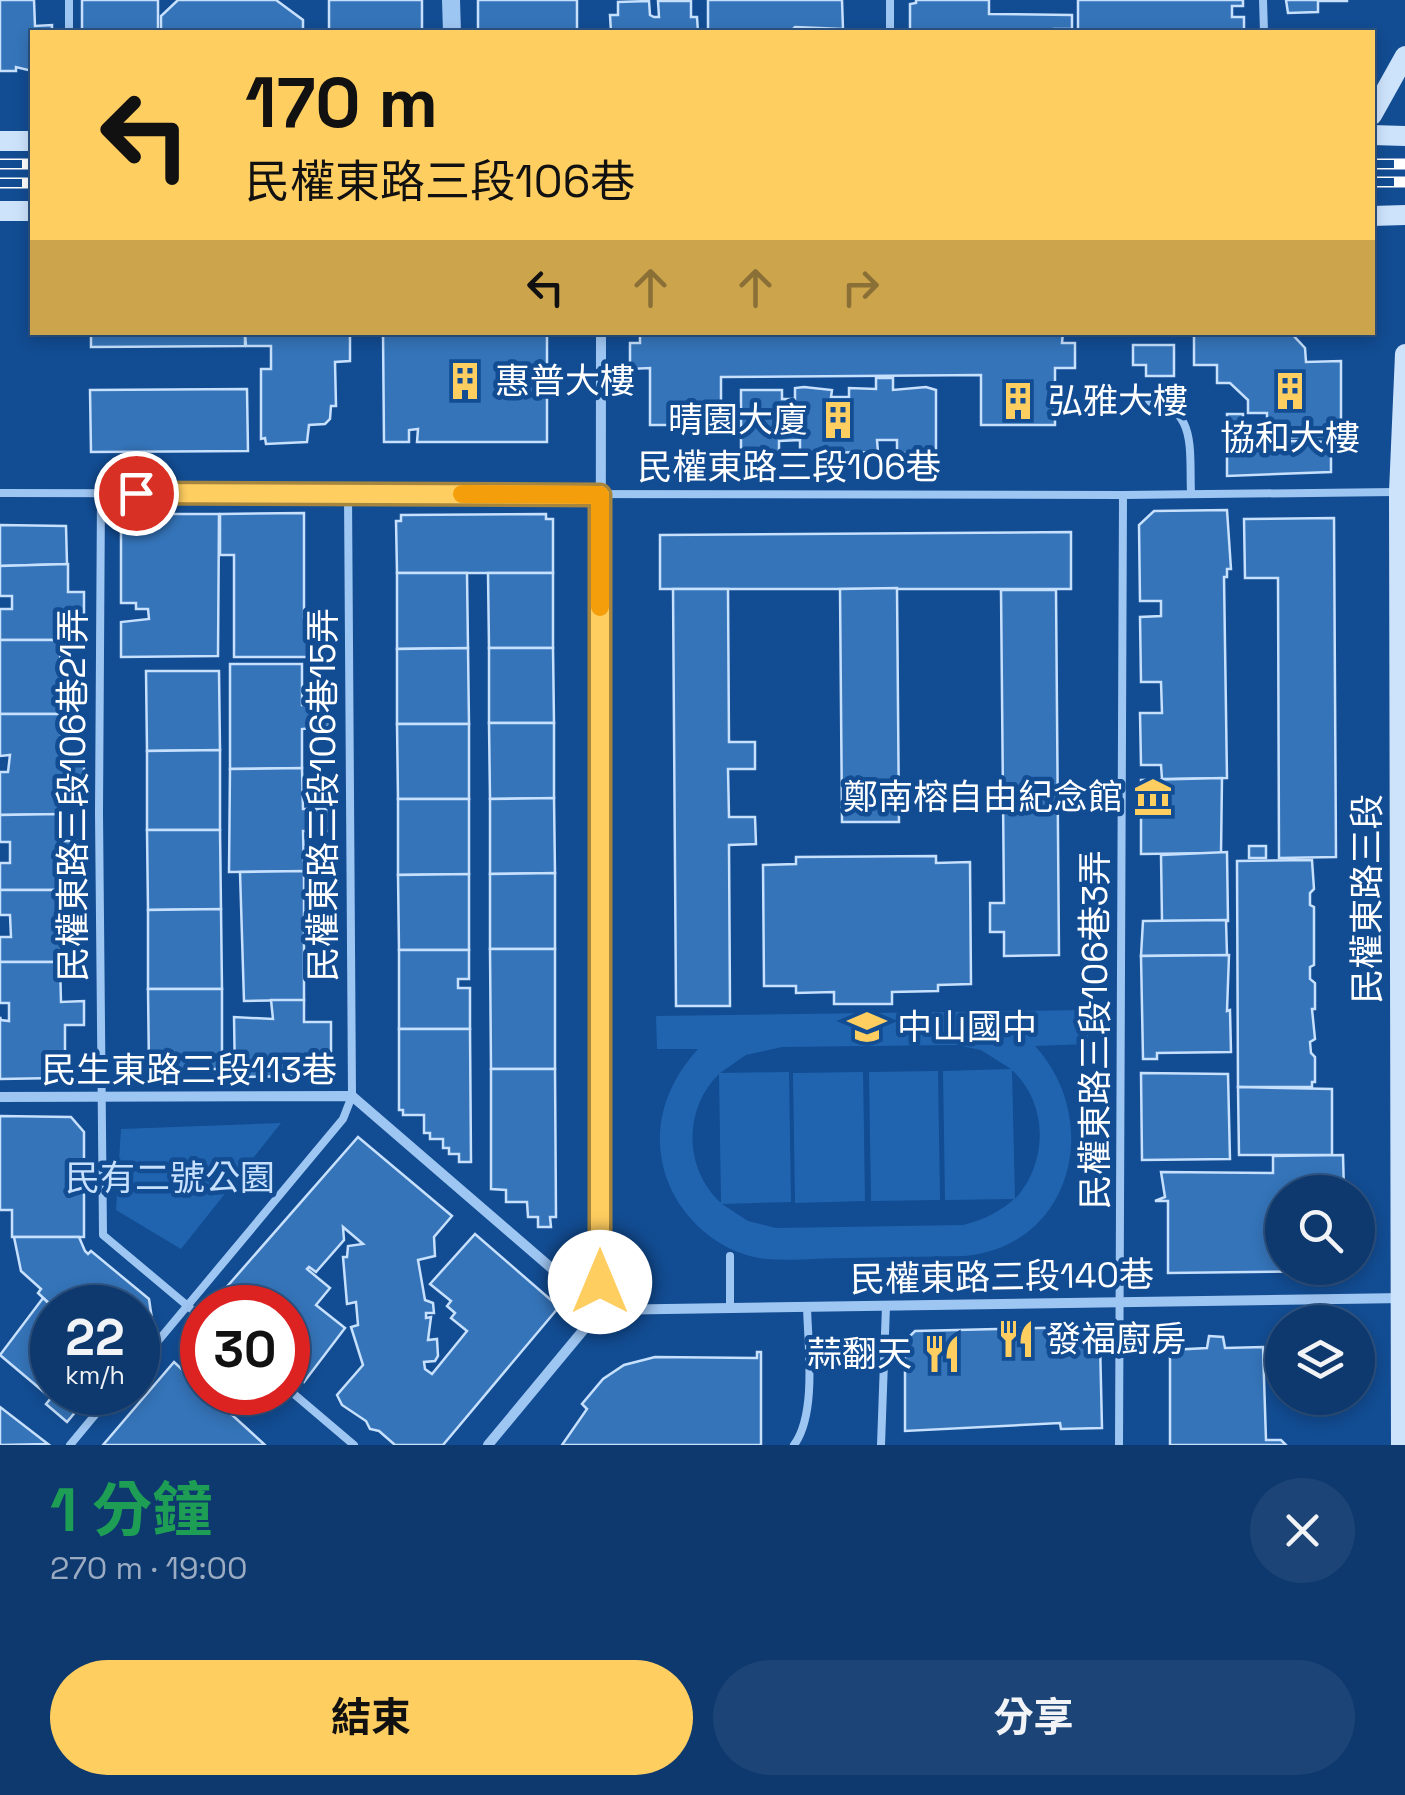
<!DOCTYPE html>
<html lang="zh-TW">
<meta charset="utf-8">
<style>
body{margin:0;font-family:"Space Grotesk","Noto Sans TC",sans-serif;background:#1c4476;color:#f1f3f6;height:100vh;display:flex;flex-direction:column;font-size:38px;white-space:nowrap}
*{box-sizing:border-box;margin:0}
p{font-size:32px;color:#9bacc2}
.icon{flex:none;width:55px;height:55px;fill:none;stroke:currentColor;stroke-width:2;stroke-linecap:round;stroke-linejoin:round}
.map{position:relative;height:1445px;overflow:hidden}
.panel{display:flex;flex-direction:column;background:#0e396e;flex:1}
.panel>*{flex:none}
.banner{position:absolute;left:30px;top:30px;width:1345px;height:305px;border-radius:0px;box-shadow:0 5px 15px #0003,0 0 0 2px #2e5381;background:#ffce60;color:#111;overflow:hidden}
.controls{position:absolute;left:1265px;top:1175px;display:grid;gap:20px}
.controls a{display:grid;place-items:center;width:110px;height:110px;border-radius:50%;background:#0e396e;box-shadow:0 5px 15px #0003,0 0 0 2px #2e5381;font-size:50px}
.speed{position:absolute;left:30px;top:1285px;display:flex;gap:20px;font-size:50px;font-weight:700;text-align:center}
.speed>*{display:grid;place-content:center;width:130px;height:130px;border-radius:50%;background:#0e396e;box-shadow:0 5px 15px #0003,0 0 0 2px #2e5381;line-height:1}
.speed small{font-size:25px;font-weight:400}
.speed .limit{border:15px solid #d22;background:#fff;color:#111}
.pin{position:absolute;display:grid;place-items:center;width:85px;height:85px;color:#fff;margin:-42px;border:5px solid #fff;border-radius:50%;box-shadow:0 2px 10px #0007}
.me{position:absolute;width:110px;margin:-55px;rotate:0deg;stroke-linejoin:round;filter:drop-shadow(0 0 8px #0008)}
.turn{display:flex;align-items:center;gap:35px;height:210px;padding:0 50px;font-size:45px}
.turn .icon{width:130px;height:130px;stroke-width:2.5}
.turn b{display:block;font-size:70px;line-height:85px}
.lanes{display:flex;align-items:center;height:95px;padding:0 50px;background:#0003;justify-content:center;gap:50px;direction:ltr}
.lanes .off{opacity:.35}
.round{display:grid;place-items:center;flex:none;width:105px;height:105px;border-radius:52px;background:#1c4476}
.headline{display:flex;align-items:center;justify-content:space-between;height:170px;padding:0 50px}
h1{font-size:60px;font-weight:700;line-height:75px;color:#1e9e55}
.cta{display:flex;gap:20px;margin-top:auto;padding:20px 50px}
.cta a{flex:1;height:115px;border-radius:60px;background:#ffce60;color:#111;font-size:40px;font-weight:700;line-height:115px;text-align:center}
.cta a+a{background:#1c4476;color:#f1f3f6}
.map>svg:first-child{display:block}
.green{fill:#2064af;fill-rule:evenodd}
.building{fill:#3574b9;stroke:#c6e0fd;stroke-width:2.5}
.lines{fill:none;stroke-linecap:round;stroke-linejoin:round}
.service{stroke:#9ec6f2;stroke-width:8}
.minor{stroke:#9ec6f2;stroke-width:10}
.tertiary{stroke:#9ec6f2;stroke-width:18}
.secondary{stroke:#cde3fc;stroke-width:20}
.rail-casing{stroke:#fff;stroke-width:11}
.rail{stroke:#124c92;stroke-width:8;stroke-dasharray:22;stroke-linecap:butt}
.route-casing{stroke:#a6863e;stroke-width:25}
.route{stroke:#ffce60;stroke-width:18}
.slow{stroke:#f59e0b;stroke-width:18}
.labels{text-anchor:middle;stroke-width:9;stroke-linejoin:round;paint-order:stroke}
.poi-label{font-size:35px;fill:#fff;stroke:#124c92;text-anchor:start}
.street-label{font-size:35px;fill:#fff;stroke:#124c92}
.park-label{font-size:35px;fill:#c6e0fd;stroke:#124c92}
</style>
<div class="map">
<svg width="1405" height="1445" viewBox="0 0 1405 1445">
<rect width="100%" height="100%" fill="#124c92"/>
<g class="green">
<path d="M1088 1010V1044L1035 1046C1103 1120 1073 1246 965 1256 927 1257 889 1257 851 1258 823 1258 794 1261 767 1259 715 1254 671 1210 662 1161 654 1118 670 1080 698 1049H657L656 1016ZM956 1045 981 1050 1011 1069 943 1071 945 1200 1014 1199C1000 1212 983 1220 963 1225L776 1228 748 1221 722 1204 791 1202 789 1072 720 1073 746 1055 782 1047ZM1012 1070C1049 1104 1048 1163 1015 1199ZM719 1074 721 1202H720C684 1168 683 1109 719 1074Z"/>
<polygon points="938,1071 940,1200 871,1201 869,1072"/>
<polygon points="863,1072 865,1201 795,1203 793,1073"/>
<polygon points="281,1123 181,1249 116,1210 121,1129"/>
</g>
<g class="building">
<polygon points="0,0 34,0 35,26 52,25 52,32 32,32 32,71 16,67 16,71 0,71"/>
<rect x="82" y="0" width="76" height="32"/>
<polygon points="178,0 276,0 303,20 303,32 161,32 161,16"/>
<rect x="329" y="0" width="93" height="32"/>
<rect x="478" y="0" width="99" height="32"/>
<polygon points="708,0 842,0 843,29 795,27 790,32 708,32"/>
<polygon points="916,0 989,0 989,14 1072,15 1072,29 1054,29 1054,32 910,32 910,4 916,3"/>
<polygon points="1078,0 1243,0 1243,6 1232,6 1232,17 1244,17 1244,32 1078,32"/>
<polygon points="1286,0 1347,0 1347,1 1318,1 1318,12 1288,13"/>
<polygon points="649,1 650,15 654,17 659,17 658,1 691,1 691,17 697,17 698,32 611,32 610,15 618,15 618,2"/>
<polygon points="91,332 245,332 245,346 91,347"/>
<polygon points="245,332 350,332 350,361 335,362 336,406 331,406 330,419 325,424 309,425 307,442 266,444 265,438 261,439 261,369 271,369 271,346 246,346"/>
<polygon points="383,332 547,332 547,442 417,442 418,429 409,430 409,442 384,442"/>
<polygon points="640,332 1063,332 1062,343 1075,343 1075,368 1055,368 1055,425 981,425 981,375 721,377 721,425 650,425 650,368 630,369 630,343 640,343"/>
<polygon points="1194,332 1290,332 1305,348 1306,362 1341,361 1341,436 1267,438 1267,413 1248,413 1248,400 1230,383 1217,383 1217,365 1194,365"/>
<polygon points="1133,345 1174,345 1174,376 1146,376 1146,365 1133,365"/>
<polygon points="876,378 893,378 893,390 926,387 936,390 936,453 897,453 897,440 877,440 878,452 800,453 800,440 779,441 779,453 741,453 741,390 782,390 782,399 795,399 795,388 804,387 832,390 831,397 849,397 849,388 876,389"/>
<polygon points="247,389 248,451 91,452 90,390"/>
<polygon points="1227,414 1243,414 1243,440 1331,442 1331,472 1227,476"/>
<polygon points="1227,510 1231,569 1227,569 1227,577 1224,577 1227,778 1162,779 1161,765 1141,765 1140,713 1162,713 1161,682 1141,682 1140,617 1161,616 1161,601 1140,601 1139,525 1154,511"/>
<polygon points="304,513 304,618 310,618 311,657 234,657 234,555 220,555 220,514"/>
<polygon points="132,514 219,514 218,656 121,657 121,622 149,619 148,609 136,609 136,603 121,603 121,528"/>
<polygon points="546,514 546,519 553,519 553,573 397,573 396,521 401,521 401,515"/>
<polygon points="1334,518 1336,857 1279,858 1278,578 1245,578 1244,519"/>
<polygon points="0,525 66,526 67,564 0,566"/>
<polygon points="1071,532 1071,589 660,589 660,535"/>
<polygon points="68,564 68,592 84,592 84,614 68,614 69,640 0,640 0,609 12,609 12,596 0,596 0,566"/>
<polygon points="397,573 467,573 468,648 397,649"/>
<polygon points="488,573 553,573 553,648 489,648"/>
<polygon points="897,588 899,822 842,822 840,589"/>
<polygon points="673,589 728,589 729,742 755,742 755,769 728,769 729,817 755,817 756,844 729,845 730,1006 676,1006"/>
<polygon points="1001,590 1056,590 1059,955 1004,956 1004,932 990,932 990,903 1004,903"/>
<polygon points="0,640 60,640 61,714 0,714"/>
<polygon points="468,648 469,724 397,724 397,649"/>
<polygon points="489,648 553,648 554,723 489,723"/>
<polygon points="230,664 302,664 302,705 329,705 329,726 302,729 302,768 230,769"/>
<polygon points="146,671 219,671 220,750 147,751"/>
<polygon points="0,714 61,714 61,754 84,754 84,777 60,778 60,814 0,815 0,772 8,772 10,755 0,756"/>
<polygon points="489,723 554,723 554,798 490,799"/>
<polygon points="397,724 469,724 469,799 398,799"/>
<polygon points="220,750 220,830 147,830 147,751"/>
<polygon points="302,768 303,809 330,809 330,831 303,831 304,871 229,872 230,769"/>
<polygon points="1222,778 1221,853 1141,854 1141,780"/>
<polygon points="554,798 555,873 490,874 490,799"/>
<polygon points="398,799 469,799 469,874 398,875"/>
<polygon points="60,814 61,841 84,841 84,864 60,864 60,890 0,890 0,863 10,863 10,842 0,842 0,815"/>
<polygon points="147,830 220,830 221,909 148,910"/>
<rect x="1249" y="846" width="17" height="12"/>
<polygon points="1227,852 1228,921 1162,921 1161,855"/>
<polygon points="936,856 936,863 970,862 971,984 938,985 938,991 892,992 892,1004 834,1004 834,992 796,993 796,986 764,986 763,865 796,864 796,857"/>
<polygon points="1312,860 1314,889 1310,893 1310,905 1314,907 1314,965 1310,967 1310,979 1315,983 1315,1009 1312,1009 1315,1039 1310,1042 1311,1053 1315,1057 1315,1082 1312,1082 1312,1087 1238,1087 1237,861"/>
<polygon points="304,871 304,1000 244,1001 240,872"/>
<polygon points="555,873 555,949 490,949 490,874"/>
<polygon points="469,874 469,950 399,950 398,875"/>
<polygon points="0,890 60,890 61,914 84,914 84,938 60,938 60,962 0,962 0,937 11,937 10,915 0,915"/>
<polygon points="221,909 222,989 148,989 148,910"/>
<polygon points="1143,921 1226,920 1227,955 1141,956"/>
<polygon points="490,949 555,949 555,1069 491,1069"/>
<polygon points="399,950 469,950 469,979 458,979 458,988 470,988 470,1029 399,1029"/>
<polygon points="1229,955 1227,1011 1230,1010 1231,1052 1157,1053 1157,1059 1143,1059 1141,956"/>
<polygon points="0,962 60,962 61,1002 84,1001 84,1025 65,1025 65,1073 58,1073 58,1078 0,1079 0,1017 1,1020 9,1021 9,1003 0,1003"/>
<polygon points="148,989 222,989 222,1069 149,1069"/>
<polygon points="271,1000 304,1000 304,1022 331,1022 331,1066 321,1076 235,1077 234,1017 273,1019"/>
<polygon points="399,1029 470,1029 471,1162 459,1162 459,1154 449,1154 449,1148 443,1148 443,1139 430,1139 430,1133 424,1133 424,1115 403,1115 403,1110 399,1110"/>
<polygon points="491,1069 555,1069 556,1217 550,1217 551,1227 538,1227 538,1217 528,1217 527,1202 506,1202 506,1190 491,1189"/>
<polygon points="1141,1073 1228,1074 1230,1159 1142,1160"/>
<polygon points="1238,1087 1332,1089 1332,1155 1239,1155"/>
<polygon points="0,1116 71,1117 84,1132 84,1237 12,1237 12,1210 0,1210"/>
<polygon points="358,1137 452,1216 434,1237 435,1256 418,1260 425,1300 433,1303 434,1313 426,1313 426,1318 431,1317 428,1340 437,1339 438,1356 435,1361 424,1362 425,1369 432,1374 467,1331 451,1318 455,1313 447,1306 451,1301 430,1284 475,1234 559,1307 443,1445 395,1445 379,1431 370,1429 366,1421 342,1405 337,1395 363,1365 351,1327 358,1325 356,1302 347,1304 343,1257 347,1257 348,1246 363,1244 343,1227 344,1240 316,1272 309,1267 307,1269 330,1288 316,1305 345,1328 304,1382 288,1368 288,1308 221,1308 217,1298"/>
<polygon points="1343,1155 1344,1192 1282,1192 1282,1268 1344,1268 1344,1271 1168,1273 1168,1201 1155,1201 1165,1197 1161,1172 1273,1173 1273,1156"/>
<polygon points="14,1237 79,1237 85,1251 88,1254 91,1251 149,1299 152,1319 138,1336 138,1308 54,1308 38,1293 41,1289 21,1271"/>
<polygon points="43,1298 54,1308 52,1392 92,1392 67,1422 46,1404 51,1398 0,1355"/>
<polygon points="1080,1327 1080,1331 1092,1331 1100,1342 1102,1428 1061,1429 1060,1423 905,1431 905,1341 915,1331"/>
<polygon points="1209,1336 1223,1337 1225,1348 1263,1347 1266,1440 1281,1440 1286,1445 1170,1445 1170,1350 1207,1348"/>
<polygon points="757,1352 761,1352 761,1445 562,1445 587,1409 582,1404 603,1379 624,1365 655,1357 757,1358"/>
<polygon points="174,1362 202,1388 202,1392 207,1392 265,1445 103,1445"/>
<polygon points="0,1407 48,1444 0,1445"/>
</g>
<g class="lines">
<g class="service">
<polyline points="69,0 69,32"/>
<polyline points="890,0 890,32"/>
<polyline points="1263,0 1264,32"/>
<path d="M1136 401C1199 401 1189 446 1191 494"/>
<polyline points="0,493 1123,495 1395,492"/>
<polyline points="101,493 99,813 103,1235 202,1318"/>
<polyline points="730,1256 730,1308"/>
<polyline points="138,1365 343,1119 352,1096 348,494"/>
<polyline points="288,1389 354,1445"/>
<polyline points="70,1445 114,1392"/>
<path d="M794 1445C817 1414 808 1345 807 1307"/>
<polyline points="881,1445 886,1306"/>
<polyline points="1119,1445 1123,495"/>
</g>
<g class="minor">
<polyline points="0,1097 352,1096 600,1310"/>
<polyline points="600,1310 601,332"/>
<polyline points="600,1310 1404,1298"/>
<polyline points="488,1445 600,1310"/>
</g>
<polyline class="tertiary" points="451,0 452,32"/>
<g class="secondary">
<polyline points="1372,115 1405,56"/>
<polyline points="1372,135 1405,136"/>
<polyline points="0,141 32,141"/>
<polyline points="0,211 32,211"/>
<polyline points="1372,216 1405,215"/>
<polyline points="1401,1445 1399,492 1405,354"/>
</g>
<g class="rail-casing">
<g id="rail">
<polyline points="0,164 32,164"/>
<polyline points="1372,164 1405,164"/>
<polyline points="1372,182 1405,182"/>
<polyline points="0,183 32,183"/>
</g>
</g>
<use href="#rail" class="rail"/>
</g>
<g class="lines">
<g class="route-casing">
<polyline id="route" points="136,493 600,495 600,1282"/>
</g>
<use href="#route" class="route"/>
<polyline class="slow" points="462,494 600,495 600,607"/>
</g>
<defs>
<g id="building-bare" transform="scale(3)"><path d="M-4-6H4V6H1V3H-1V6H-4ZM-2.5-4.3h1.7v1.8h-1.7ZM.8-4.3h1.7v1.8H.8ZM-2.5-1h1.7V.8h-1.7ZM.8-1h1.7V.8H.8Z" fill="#ffce60" stroke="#124c92" stroke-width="2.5" paint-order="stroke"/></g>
<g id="museum-bare" transform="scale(3)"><path d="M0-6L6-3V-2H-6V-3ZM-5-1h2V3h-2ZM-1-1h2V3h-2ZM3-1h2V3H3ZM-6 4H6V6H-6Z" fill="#ffce60" stroke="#124c92" stroke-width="2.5" paint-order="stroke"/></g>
<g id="school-bare" transform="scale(3)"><path d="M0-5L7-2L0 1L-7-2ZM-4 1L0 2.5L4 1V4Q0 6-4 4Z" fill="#ffce60" stroke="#124c92" stroke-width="2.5" paint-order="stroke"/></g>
<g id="restaurant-bare" transform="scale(3)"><path d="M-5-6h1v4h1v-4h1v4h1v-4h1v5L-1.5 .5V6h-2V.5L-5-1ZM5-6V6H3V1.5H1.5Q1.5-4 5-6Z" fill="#ffce60" stroke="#124c92" stroke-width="2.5" paint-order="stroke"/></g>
</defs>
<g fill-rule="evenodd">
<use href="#building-bare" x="465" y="381"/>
<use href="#building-bare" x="1290" y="391"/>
<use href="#building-bare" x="1018" y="401"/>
<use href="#building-bare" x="838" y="420"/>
<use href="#museum-bare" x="1153" y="797"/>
<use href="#school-bare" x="867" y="1027"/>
<use href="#restaurant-bare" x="1016" y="1339"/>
<use href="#restaurant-bare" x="942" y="1354"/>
</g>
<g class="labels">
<g class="poi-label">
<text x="495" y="393">惠普大樓</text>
<text x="1048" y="413">弘雅大樓</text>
<text x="808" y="432" text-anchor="end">晴園大廈</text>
<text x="1290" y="450" text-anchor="middle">協和大樓</text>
<text x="1123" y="809" text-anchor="end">鄭南榕自由紀念館</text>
<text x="897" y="1039">中山國中</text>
<text x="1046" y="1351">發福廚房</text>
<text x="912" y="1366" text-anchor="end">蒜翻天</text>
</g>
<g class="street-label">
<text x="789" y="479">民權東路三段106巷</text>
<text transform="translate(73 795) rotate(-90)" y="12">民權東路三段106巷21弄</text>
<text transform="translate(323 795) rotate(-90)" y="12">民權東路三段106巷15弄</text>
<text transform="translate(1367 899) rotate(-90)" y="12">民權東路三段</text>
<text transform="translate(1095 1030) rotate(-90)" y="12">民權東路三段106巷3弄</text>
<text x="189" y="1082">民生東路三段113巷</text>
<text transform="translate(1002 1277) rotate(-1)" y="12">民權東路三段140巷</text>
</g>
<g class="park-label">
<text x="170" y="1190">民有二號公園</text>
</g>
</g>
</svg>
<div class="controls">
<a><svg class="icon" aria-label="search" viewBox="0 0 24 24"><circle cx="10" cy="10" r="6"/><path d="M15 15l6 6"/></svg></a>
<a><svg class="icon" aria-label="layers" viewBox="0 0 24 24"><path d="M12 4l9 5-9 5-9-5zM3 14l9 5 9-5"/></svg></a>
</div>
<div class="speed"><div>22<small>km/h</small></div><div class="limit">30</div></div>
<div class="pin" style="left:136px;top:493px;background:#d93025"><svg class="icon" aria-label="arrive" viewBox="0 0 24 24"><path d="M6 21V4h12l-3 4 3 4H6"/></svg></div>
<svg class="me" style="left:600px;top:1282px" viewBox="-20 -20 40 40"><circle r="19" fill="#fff"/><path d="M0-13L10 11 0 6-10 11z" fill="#ffce60"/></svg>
<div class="banner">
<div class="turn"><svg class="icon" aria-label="left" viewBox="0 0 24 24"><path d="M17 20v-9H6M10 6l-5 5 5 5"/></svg><div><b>170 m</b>民權東路三段106巷</div></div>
<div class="lanes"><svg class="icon" aria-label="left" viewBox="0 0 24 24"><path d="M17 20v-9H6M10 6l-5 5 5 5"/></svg><svg class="icon off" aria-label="ahead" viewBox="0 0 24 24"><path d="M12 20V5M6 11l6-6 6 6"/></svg><svg class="icon off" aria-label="ahead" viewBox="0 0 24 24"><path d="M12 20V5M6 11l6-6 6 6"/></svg><svg class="icon off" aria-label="right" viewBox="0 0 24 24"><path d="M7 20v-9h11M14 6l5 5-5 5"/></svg></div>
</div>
</div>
<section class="panel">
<div class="headline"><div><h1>1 分鐘</h1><p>270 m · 19:00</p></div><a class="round"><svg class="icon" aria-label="close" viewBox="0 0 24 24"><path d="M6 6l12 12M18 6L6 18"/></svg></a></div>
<div class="cta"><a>結束</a><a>分享</a></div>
</section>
